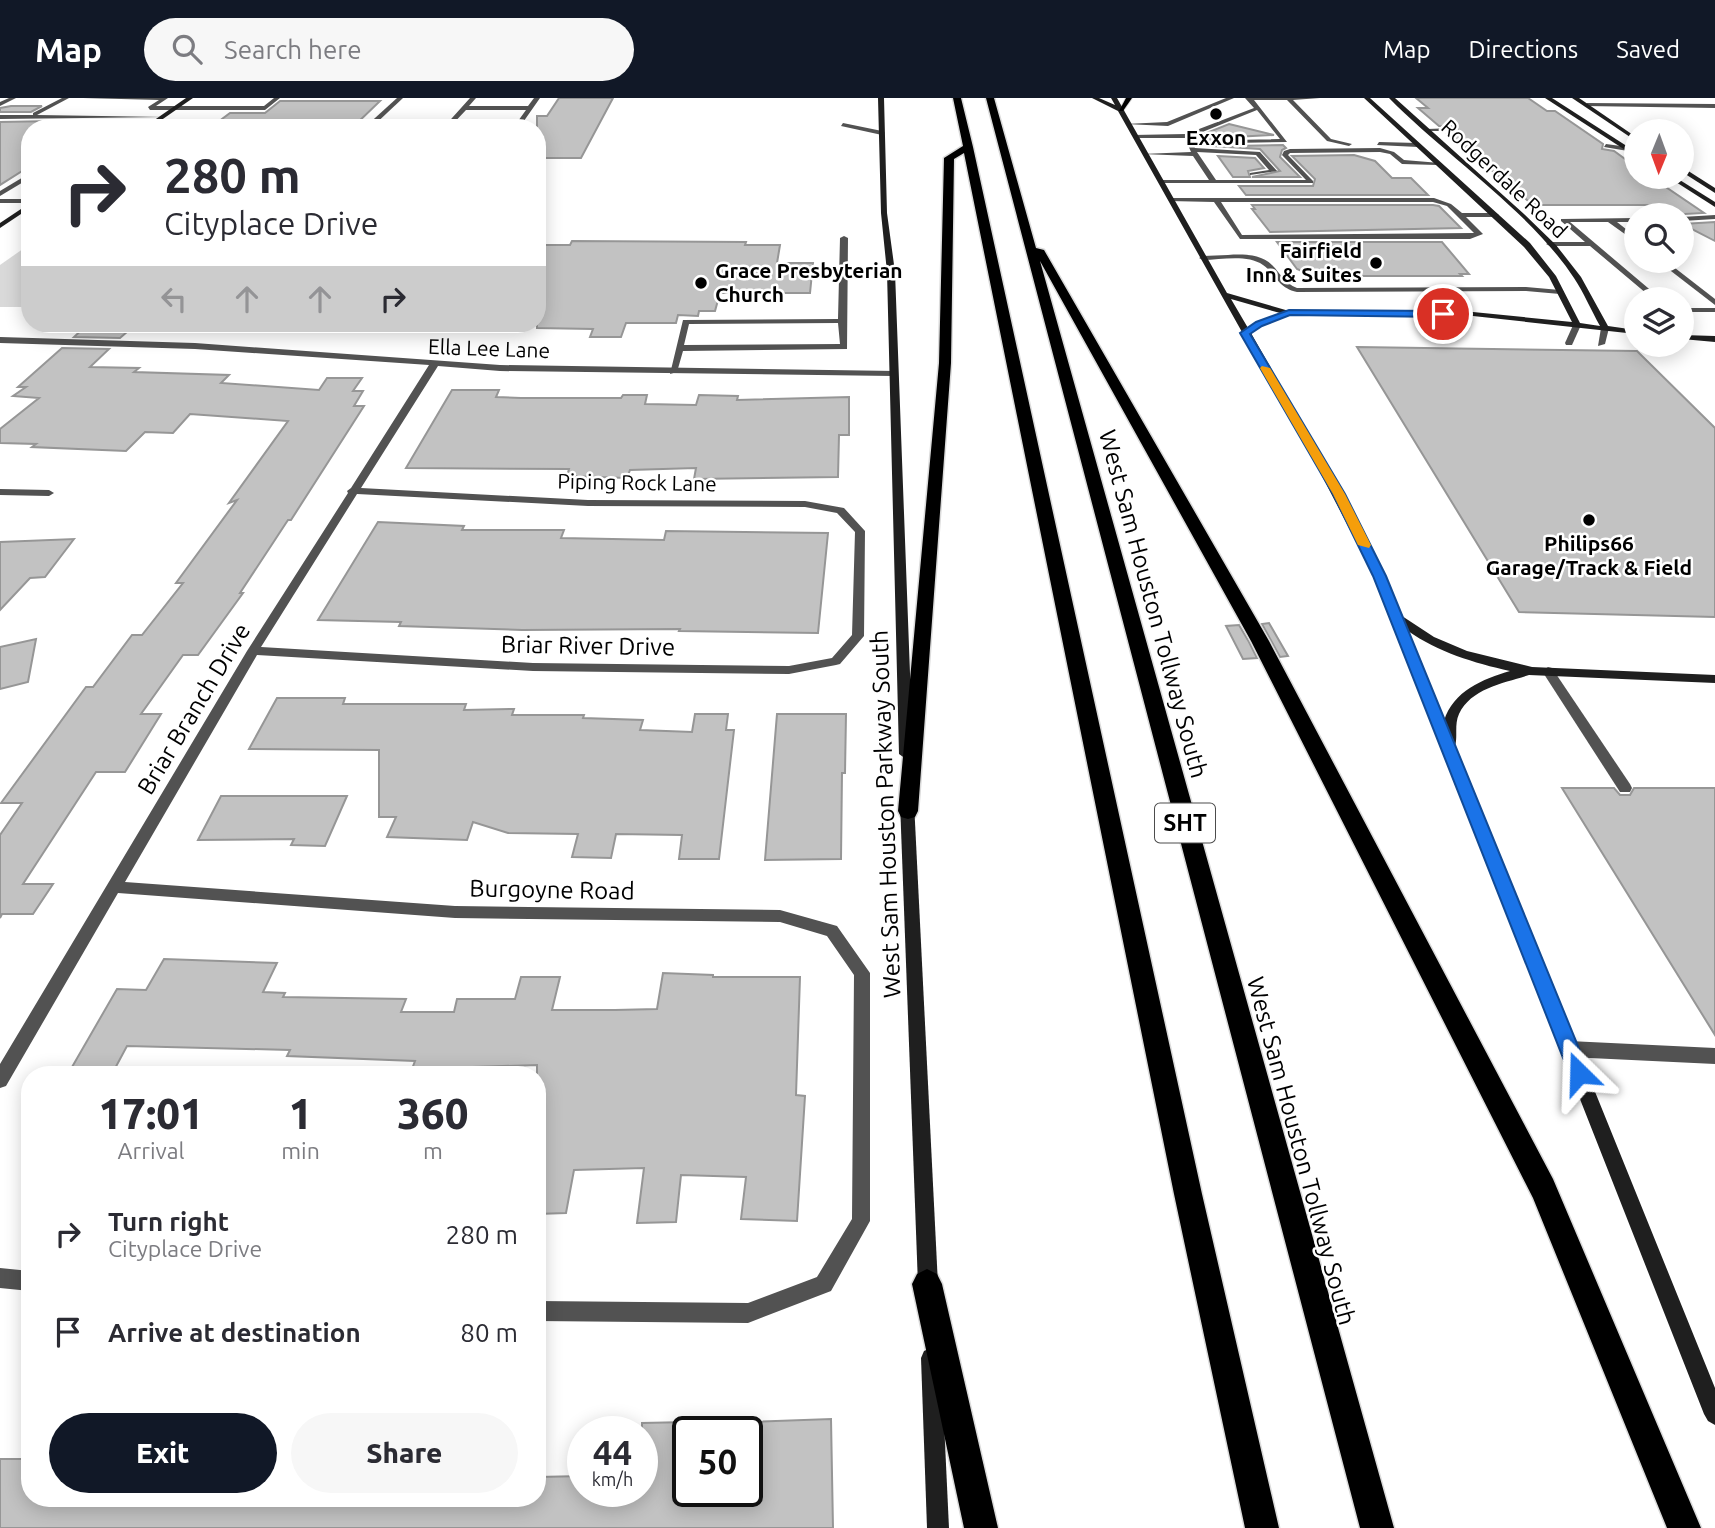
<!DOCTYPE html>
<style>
body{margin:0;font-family:Ubuntu,sans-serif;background:#f7f7f7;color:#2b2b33;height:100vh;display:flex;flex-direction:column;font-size:26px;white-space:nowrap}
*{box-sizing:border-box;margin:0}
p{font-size:23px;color:#7c7c81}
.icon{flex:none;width:38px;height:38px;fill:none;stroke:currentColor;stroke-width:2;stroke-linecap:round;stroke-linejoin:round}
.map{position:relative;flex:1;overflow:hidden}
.panel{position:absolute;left:21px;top:968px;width:525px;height:441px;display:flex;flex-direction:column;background:#fff;border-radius:28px;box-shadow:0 4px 18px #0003}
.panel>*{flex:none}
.hud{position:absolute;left:21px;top:21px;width:525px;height:214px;border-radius:28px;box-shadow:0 4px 18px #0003;background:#fff;color:#2b2b33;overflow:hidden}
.needle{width:46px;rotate:181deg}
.tools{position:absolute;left:1624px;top:21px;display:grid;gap:14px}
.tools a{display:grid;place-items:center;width:70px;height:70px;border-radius:50%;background:#fff;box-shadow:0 4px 18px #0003;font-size:35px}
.speed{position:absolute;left:567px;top:1318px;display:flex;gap:14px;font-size:35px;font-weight:700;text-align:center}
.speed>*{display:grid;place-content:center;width:91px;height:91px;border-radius:50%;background:#fff;box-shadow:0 4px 18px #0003;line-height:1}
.speed small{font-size:18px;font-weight:400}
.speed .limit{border:4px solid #111;border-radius:10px;background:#fff;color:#111}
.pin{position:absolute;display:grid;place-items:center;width:60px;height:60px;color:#fff;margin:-30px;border:4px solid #fff;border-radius:50%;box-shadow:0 2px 7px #0007}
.me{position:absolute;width:77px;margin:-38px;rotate:338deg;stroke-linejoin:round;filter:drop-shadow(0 0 5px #0008)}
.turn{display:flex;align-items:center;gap:24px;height:147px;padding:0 28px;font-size:32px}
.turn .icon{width:91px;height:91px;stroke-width:2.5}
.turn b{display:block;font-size:49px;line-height:60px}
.lanes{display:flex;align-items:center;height:66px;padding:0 28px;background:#0003;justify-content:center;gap:35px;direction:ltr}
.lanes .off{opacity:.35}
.eta{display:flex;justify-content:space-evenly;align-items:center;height:119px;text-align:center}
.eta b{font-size:42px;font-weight:800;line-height:49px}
.action{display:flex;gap:14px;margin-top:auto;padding:14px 28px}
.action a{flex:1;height:80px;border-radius:42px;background:#111827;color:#fff;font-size:28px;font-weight:800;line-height:80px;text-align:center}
.action a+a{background:#f7f7f7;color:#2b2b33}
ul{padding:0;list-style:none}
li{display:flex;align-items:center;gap:21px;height:98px;padding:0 28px}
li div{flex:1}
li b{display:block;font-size:26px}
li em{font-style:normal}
header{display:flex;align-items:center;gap:42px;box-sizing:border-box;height:98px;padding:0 35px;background:#111827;color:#fff}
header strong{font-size:33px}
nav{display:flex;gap:38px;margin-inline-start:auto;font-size:24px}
.search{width:490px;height:63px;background:#f7f7f7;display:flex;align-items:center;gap:18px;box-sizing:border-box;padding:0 24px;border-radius:38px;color:#7c7c81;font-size:26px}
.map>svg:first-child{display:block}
.green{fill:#d9d9d9}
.building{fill:#c2c2c2;stroke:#969696;stroke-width:2}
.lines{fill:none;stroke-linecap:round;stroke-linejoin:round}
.primary-casing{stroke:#dbdbdb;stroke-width:2}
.highway-casing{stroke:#dbdbdb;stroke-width:3}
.lane{fill:#525252;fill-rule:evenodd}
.street{fill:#525252;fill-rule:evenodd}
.secondary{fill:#1f1f1f;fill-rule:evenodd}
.primary{fill:#000;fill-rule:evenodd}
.highway{fill:#000;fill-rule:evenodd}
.route{fill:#1a73e8;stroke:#114b97;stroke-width:2}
.slow{fill:#f59e0b}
.poi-dot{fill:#000;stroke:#fff;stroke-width:2.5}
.labels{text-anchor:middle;stroke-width:5;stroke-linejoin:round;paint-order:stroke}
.far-poi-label{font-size:21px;font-weight:bold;fill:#000;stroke:#fff}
.far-street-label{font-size:21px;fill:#000;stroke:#fff}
.shield{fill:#fff;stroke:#4c4c4c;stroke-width:2}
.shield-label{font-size:23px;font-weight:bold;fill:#000}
.street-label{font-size:24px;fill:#000;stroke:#fff}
</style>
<header>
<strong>Map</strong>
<div class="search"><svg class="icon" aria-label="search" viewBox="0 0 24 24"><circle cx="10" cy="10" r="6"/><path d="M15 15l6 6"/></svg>Search here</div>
<nav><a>Map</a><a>Directions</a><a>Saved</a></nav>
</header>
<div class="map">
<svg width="1715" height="1430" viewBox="0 0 1715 1430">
<rect width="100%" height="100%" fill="#fff"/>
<polygon class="green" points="30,146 30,209 0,209 0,167"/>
<g class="building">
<polygon points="559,0 613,0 581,60 537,60 537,18 547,18"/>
<polygon points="1416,0 1528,0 1547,13 1555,13 1603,46 1602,51 1614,53 1636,69 1636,79 1651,79 1704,115 1666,117 1647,107 1533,107 1448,36 1459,35 1457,29 1439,28 1418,10 1428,10"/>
<polygon points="280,3 380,3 352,30 210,30 230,15 265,15"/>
<polygon points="11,8 42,8 31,14 0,14 0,10"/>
<polygon points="53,23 42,30 30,30 30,68 0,87 0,24"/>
<polygon points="1229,26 1274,37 1233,39 1228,45 1231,48 1283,47 1286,50 1282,52 1280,59 1300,79 1252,79 1280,73 1260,51 1212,48 1204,36"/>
<polygon points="1354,57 1375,63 1392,80 1411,80 1428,97 1246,97 1239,88 1313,88 1315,81 1292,58"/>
<polygon points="1218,58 1255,60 1264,70 1248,73 1250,79 1233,79"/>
<polygon points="1252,107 1433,107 1439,108 1461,130 1270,134 1252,111 1255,111"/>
<polygon points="1715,124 1715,143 1682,126"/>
<polygon points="572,143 746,144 745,147 780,147 777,165 813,165 810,195 720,195 715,213 699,213 698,218 678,217 676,225 626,225 621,239 590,239 593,231 537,230 537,147 570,147"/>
<polygon points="1277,144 1442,144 1469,176 1460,176 1462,178 1313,178 1297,171"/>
<polygon points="88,226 136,226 120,240 74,239"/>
<polygon points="1357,249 1637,253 1715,330 1715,519 1519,514"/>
<polygon points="62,250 109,251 90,269 139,270 134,274 229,277 221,285 319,292 327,280 362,280 353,293 363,293 354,308 364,308 291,422 288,422 240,495 243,495 198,557 183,557 141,616 161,616 125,674 96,674 23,786 53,786 33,816 2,816 0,820 0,737 22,705 1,705 86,589 93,589 132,537 142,537 183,485 176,485 237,402 229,405 288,323 190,316 173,335 145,334 126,353 32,349 36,346 0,345 0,331 39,300 13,298 26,289 18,289"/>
<polygon points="452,292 499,292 496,299 521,300 621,300 623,297 647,297 645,306 696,307 699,297 738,298 737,302 849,299 849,337 839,337 838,379 694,381 696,370 630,372 627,380 567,378 569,371 406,370"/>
<polygon points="378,424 464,428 462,432 564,432 561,440 664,442 666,433 828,435 818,535 679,533 680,531 522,532 399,528 401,524 318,522"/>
<polygon points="74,441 45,479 30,480 0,512 0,444"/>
<polygon points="1269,525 1288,558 1280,559 1262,526"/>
<polygon points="1239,527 1249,544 1257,560 1243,561 1226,528"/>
<polygon points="36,541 28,584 0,591 0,549"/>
<polygon points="277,600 345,600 343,606 466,606 464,612 514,611 512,617 584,617 583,620 643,622 640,632 692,634 695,616 728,616 726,632 734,632 719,761 679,761 682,737 616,736 611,760 572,759 578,736 508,735 473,724 467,742 387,739 396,719 379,719 379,652 249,651"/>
<polygon points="777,616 846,616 845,675 842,675 841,761 765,762"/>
<polygon points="1562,690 1614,690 1620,697 1630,697 1634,690 1715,690 1715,937"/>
<polygon points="221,698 347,698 325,748 291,747 294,741 198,742"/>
<polygon points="164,861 277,865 263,894 285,895 283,899 406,901 401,914 454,914 457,901 515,901 521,879 560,879 552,912 615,912 657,911 663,875 713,877 713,879 800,879 796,997 805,998 797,1123 741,1121 746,1079 681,1077 676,1124 637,1125 644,1070 574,1072 566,1115 537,1116 537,967 412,971 415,963 287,958 290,952 127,948 112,976 68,976 117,891 146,892"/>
<polygon points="831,1321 833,1430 0,1430 0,1361 30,1361 30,1400 537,1400 537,1379 583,1378 583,1393 642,1393 642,1325 688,1324 688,1393 747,1393 747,1324"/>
</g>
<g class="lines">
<g class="primary-casing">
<polygon id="primary" points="1126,0 1132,0 1123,13 1119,13"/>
</g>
<g class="highway-casing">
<g id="highway">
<polygon points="953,0 961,0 973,49 1202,1096 1279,1430 1245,1430 1174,1096 964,55 954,61 951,265 918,713 915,719 908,721 901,719 898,713 939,265 944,60 963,48"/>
<polygon points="986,0 994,0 1036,150 1044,152 1269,543 1553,1081 1701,1430 1667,1430 1533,1100 1251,543 1040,163 1394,1430 1360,1430"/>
<polygon points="927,1171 937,1176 942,1186 998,1430 964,1430 912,1186 917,1176"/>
</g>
</g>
<g class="lane">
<polygon points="9,0 16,0 0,8 0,4"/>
<polygon points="62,0 69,0 37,17 166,19 0,21 0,17 33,17 33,15"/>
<polygon points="83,0 168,0 156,8 264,8 274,0 280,0 265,12 150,12 148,9 159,2"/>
<polygon points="397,0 403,0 371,30 364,30"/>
<polygon points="470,0 476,0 469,8 528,8 534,0 540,0 519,30 513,30 526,12 466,12 449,30 443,30"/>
<polygon points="1226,0 1234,0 1168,28 1125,26 1167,24"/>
<polygon points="1245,0 1320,0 1293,2 1331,41 1352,46 1349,48 1327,43 1287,2 1254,2 1287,44 1231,45 1233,42 1280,41 1257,12 1190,39 1195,50 1260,54 1277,73 1250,77 1250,75 1269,72 1256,57 1197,54 1216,82 1306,82 1282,57 1284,53 1290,51 1380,50 1394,54 1404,62 1440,65 1437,67 1402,66 1390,56 1380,54 1290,55 1288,57 1313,83 1313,85 1159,85 1161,82 1209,82 1193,58 1142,56 1191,54 1185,40 1135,40 1133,37 1186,36 1254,10"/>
<polygon points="1587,5 1715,6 1715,10 1585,8"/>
<polygon points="843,25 882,33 885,35 882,37 841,28"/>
<polygon points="1455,30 1457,33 1424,33 1427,31"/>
<polygon points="1379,44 1418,45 1421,47 1418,49 1377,47"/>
<polygon points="1606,46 1628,49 1631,51 1628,53 1604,49"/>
<polygon points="30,75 30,80 0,98 0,93"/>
<path d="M1171 100H1434L1451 106 1462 115H1496L1499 117 1496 119H1466L1483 136 1470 141H1240L1214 104 1169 103ZM1221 104H1433L1447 108 1474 135 1242 137Z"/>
<rect x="0" y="101" width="30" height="4"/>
<polygon points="1715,117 1715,121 1682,123 1682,119"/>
<polygon points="1636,120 1636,124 1617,124 1636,139 1636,144 1608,124 1570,124 1661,201 1653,201 1590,148 1550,148 1546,146 1550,144 1585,144 1561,123 1561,121"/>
<path d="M844 138 848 140 847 251 683 253 677 274 670 276 683 222 838 221 840 140ZM838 225 840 246 684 247 689 226Z"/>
<path d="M1228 157C1243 156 1261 156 1272 167 1281 176 1284 185 1297 190L1526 189 1560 192 1564 194 1560 196 1526 193 1297 194C1277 189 1278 178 1263 167 1247 156 1221 162 1203 162L1199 160 1203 158Z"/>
<polygon points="1658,163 1666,163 1715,201 1715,207"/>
<rect x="1682" y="210" width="33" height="4"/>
<polygon points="1574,225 1581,227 1572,247 1566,247 1565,245"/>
<polygon points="1605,228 1609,230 1605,246 1598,248 1601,230"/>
<polygon points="1548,569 1552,570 1630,686 1632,690 1630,694 1620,694 1542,573"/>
<polygon points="1569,943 1715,950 1715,966 1569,959 1563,957 1561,951 1563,945"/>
</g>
<g class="street">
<path d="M0 239 195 245 500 267 896 273V277L893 278 500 273 438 268 361 390 588 402 805 403 844 410 865 433 864 538 840 566 836 567 789 576 533 573 257 557 125 784 455 808 780 812 837 828 870 875V1123L831 1193 748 1225 537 1223V1203L748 1205 817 1179 852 1121 854 877 827 838 780 824 455 820 118 795 6 988 0 990V966L247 553 348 395 347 393 351 390 429 267 195 251 0 245ZM357 396 588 408 805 409 837 415 855 434 852 537 832 560 789 568 533 565 261 549Z"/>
<polygon points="0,391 49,392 54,395 49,398 0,397"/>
<polygon points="0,1170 30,1173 30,1193 0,1190"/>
</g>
<g class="secondary">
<polygon points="186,0 193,0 150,30 143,30"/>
<polygon points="878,0 884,0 887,115 895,174 913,656 906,661 899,656 887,174 881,115"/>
<path d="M1092 0H1099L1115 7 1111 0H1117L1227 195 1289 213 1473 214 1572 224 1549 179 1524 149 1364 0H1370L1530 145 1556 178 1580 225 1600 228C1591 212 1584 195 1574 180 1530 113 1446 58 1389 0H1395L1524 116 1556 147 1581 179 1608 228 1636 232V236L1473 218 1288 217 1262 228 1251 235 1354 417 1386 478 1402 518 1434 539 1467 553 1532 569 1715 577V585L1529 577C1505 585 1471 590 1459 616 1454 627 1458 638 1455 648L1715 1290V1327L1708 1323 1704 1316 1374 478 1311 357 1118 13ZM1231 201 1280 215 1248 230ZM1408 533C1438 554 1474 565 1510 573 1483 581 1453 593 1444 623Z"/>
<polygon points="1545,0 1552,0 1636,54 1636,59"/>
<polygon points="1572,0 1579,0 1636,39 1636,43"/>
<polygon points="1682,69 1715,90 1715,95 1682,74"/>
<polygon points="1668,79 1675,79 1715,104 1715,109"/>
<polygon points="30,105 30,110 0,130 0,125"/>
<polygon points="1682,237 1715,238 1715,244 1682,241"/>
<polygon points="907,699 912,700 914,704 938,1187 935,1194 928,1197 921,1194 918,1187 900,704 902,700"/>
<polygon points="931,1250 938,1253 941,1260 949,1430 927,1430 921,1260 924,1253"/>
</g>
<use href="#primary" class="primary"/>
<use href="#highway" class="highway"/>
</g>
<polygon class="route" points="1289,212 1443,213 1447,216 1443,219 1290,217 1262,228 1250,236 1345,396 1386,478 1589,975 1586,982 1579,985 1572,982 1569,975 1373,478 1333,396 1240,235 1256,224"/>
<polygon class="slow" points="1262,268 1270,270 1345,396 1371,447 1369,450 1358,447 1333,396 1260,270"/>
<g class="poi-dot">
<circle cx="1216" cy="16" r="7"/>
<circle cx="1376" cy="165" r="7"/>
<circle cx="701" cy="185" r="7"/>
<circle cx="1589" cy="422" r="7"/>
</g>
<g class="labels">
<g class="far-poi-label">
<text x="1216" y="47">Exxon</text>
<text x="1362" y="160" text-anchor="end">Fairfield<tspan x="1362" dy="24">Inn &amp; Suites</tspan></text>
<text x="715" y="180" text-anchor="start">Grace Presbyterian<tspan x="715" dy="24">Church</tspan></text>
<text x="1589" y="453">Philips66<tspan x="1589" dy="24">Garage/Track &amp; Field</tspan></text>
</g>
<g class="far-street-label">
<text transform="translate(1504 81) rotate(43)" y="7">Rodgerdale Road</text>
<text transform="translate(489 251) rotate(2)" y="7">Ella Lee Lane</text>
<text transform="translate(637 385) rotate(1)" y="7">Piping Rock Lane</text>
</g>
<rect class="shield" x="1155" y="705.5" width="60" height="39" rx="5"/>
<g class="shield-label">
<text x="1185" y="733">SHT</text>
</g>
<g class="street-label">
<text transform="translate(1153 506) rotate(75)" y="8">West Sam Houston Tollway South</text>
<text transform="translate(588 548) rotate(1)" y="8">Briar River Drive</text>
<text transform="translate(194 611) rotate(-59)" y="8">Briar Branch Drive</text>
<text transform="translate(886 716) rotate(-92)" y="8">West Sam Houston Parkway South</text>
<text transform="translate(552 792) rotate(1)" y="8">Burgoyne Road</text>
<text transform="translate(1301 1053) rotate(75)" y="8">West Sam Houston Tollway South</text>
</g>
</g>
</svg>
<div class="tools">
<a><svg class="needle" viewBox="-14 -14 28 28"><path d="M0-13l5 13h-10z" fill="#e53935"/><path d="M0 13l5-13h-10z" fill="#7c7c81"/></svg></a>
<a><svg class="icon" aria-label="search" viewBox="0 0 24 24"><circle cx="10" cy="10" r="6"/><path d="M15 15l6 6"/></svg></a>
<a><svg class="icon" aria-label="layers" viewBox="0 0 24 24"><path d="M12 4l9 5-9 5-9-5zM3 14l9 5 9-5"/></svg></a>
</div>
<div class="speed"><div>44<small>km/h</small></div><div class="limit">50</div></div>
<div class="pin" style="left:1443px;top:216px;background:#d93025"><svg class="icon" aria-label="arrive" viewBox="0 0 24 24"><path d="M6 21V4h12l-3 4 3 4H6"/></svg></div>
<svg class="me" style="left:1579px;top:975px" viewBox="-20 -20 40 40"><path d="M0-17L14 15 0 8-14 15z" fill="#1a73e8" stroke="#fff" stroke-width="4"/></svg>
<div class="hud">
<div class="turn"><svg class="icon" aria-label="right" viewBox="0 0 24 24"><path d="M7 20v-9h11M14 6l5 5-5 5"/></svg><div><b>280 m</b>Cityplace Drive</div></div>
<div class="lanes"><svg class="icon off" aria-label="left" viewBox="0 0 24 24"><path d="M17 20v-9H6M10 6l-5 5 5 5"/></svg><svg class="icon off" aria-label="ahead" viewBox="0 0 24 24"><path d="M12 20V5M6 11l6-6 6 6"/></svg><svg class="icon off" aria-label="ahead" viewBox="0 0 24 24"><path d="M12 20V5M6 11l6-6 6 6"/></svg><svg class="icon" aria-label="right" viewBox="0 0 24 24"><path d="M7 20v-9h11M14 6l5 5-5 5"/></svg></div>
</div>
<section class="panel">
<div class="eta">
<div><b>17:01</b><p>Arrival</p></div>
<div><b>1</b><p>min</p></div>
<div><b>360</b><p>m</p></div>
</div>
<ul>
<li><svg class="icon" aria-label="right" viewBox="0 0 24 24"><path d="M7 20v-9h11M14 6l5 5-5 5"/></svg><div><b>Turn right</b><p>Cityplace Drive</p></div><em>280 m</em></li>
<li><svg class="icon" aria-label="arrive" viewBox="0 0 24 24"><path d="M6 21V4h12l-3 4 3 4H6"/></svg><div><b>Arrive at destination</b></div><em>80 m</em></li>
</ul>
<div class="action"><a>Exit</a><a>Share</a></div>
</section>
</div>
